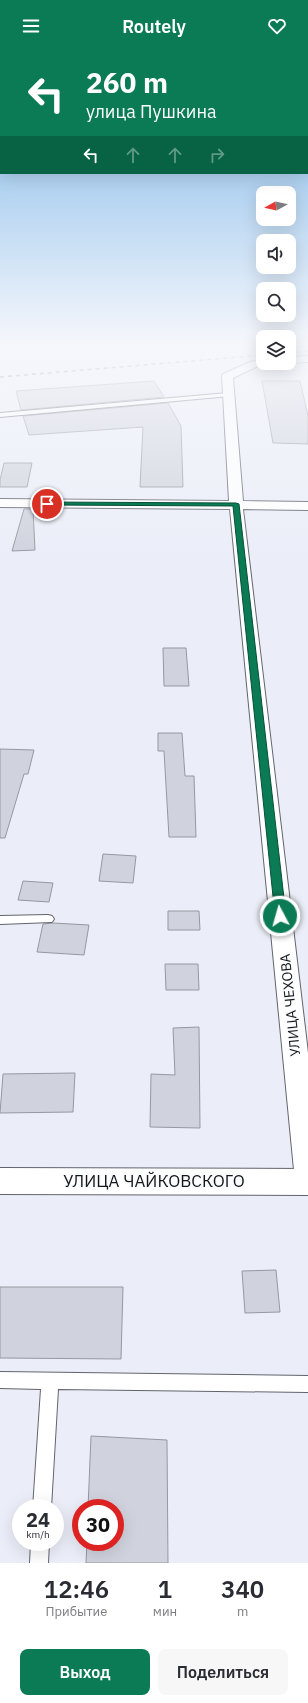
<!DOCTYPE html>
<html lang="ru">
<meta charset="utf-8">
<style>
body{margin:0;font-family:"IBM Plex Sans",sans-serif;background:#f7f7f7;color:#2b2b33;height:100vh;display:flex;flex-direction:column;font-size:15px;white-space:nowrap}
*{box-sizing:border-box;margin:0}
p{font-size:13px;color:#7c7c81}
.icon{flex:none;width:22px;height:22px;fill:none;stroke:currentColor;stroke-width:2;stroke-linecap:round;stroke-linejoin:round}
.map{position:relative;height:1511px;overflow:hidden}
.drawer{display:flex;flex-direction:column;background:#fff;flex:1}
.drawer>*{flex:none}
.top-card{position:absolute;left:0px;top:0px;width:308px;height:122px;box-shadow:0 4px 16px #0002;background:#0b7b56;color:#fff;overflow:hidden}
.needle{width:26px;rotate:262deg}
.buttons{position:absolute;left:256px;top:134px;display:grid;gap:8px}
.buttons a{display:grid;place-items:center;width:40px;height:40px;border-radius:8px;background:#fff;box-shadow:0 4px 16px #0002;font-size:20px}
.speed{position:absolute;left:12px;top:1447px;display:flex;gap:8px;font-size:20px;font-weight:700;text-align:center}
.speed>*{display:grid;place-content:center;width:52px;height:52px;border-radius:50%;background:#fff;box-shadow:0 4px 16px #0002;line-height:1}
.speed small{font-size:10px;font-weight:400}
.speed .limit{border:6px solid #d22;background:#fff;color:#111}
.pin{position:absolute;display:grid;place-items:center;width:34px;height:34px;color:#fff;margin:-17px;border:2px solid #fff;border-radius:50%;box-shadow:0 1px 4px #0007}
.me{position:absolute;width:44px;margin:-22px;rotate:354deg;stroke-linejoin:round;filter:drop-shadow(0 0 3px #0008)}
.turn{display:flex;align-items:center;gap:14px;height:84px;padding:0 20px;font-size:18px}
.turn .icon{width:52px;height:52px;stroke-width:2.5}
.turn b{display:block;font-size:28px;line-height:34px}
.lanes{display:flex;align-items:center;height:38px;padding:0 20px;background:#0003;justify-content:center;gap:20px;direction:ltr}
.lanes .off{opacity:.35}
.eta{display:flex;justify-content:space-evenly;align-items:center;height:68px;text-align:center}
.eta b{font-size:24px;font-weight:600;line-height:28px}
.action{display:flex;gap:8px;margin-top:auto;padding:8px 20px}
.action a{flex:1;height:46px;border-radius:8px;background:#0b7b56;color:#fff;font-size:16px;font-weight:600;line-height:46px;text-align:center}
.action a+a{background:#f7f7f7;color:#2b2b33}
header{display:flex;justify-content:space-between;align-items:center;height:52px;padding:0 20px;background:#0b7b56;color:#fff;font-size:18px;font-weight:600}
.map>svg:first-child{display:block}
.building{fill:#d0d3dd;stroke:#9698a1}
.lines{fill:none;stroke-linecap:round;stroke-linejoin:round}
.service-casing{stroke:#62646d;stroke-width:2}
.minor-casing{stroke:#62646d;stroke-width:2}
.secondary-casing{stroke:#62646d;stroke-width:2}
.service{fill:#fff;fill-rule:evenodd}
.minor{fill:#fff;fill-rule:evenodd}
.secondary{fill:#fff;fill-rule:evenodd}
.rail{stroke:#686970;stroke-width:1.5;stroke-dasharray:4 4;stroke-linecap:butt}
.route{fill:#0b7b56;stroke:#075038}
.labels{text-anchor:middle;stroke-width:3.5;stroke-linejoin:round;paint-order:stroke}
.street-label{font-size:14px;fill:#15161a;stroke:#fbfcfe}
.near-street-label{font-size:17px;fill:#15161a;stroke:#fbfcfe}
</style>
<header><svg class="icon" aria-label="menu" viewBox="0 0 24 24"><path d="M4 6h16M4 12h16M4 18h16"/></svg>Routely<svg class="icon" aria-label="heart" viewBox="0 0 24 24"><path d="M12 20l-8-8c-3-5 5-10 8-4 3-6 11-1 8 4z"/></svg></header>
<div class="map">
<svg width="308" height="1511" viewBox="0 0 308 1511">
<rect width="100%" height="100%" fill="#ebeef8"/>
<g class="building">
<polygon points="154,329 164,345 21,358 16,339"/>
<polygon points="262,329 300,329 308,364 308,392 273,391"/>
<polygon points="168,351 181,374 183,435 140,435 143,375 29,383 23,364"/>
<polygon points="4,411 32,411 27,435 0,435 0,428"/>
<polygon points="24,457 33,457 35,498 12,499"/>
<polygon points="163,596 186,596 189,634 164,634"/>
<polygon points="158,681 182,681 185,724 194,724 196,785 169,785 164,699 158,699"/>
<polygon points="0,697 34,698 28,722 24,722 5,786 0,786"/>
<polygon points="103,802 136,804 133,831 99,829"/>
<polygon points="23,829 53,831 49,850 18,848"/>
<polygon points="168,859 199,859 200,878 168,878"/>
<polygon points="53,871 89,873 84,903 37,900 43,872"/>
<polygon points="165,912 198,912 199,938 166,938"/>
<polygon points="199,975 200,1076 150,1075 151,1022 175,1023 173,976"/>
<polygon points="75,1021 73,1060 0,1061 3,1022"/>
<polygon points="276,1218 280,1260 245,1261 242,1219"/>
<polygon points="0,1235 123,1235 121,1307 0,1306"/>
<polygon points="91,1384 167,1388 168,1511 86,1511 87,1490 115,1490 115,1456 88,1456"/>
</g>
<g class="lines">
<g class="service-casing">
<g id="service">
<polygon points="228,341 231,343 230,344 0,365 0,361"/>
<polygon points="48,863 52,864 54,867 52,870 0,872 0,864"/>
<polygon points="0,1320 308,1324 308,1340 58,1337 51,1456 33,1456 41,1337 0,1336"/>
<polygon points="31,1490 49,1490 48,1511 30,1511"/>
</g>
</g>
<g class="minor-casing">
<g id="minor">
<polygon points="308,304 308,310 289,311 288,311 289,305"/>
<polygon points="263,308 263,311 268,311 267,313 256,315 233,326 243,449 308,450 308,458 243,457 308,1001 308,1130 298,1126 294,1118 230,457 0,455 0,447 229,449 222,324 223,322 250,310"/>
</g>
</g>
<g class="secondary-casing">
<polygon id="secondary" points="0,1116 308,1117 308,1143 0,1142"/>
</g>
<use href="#service" class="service"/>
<use href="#minor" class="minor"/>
<use href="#secondary" class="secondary"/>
<g class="rail">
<polyline points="289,301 308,299"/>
<polyline points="0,325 263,303"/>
</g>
</g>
<linearGradient id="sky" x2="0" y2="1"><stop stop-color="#78b4e7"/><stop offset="0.58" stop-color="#f6f7fc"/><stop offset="1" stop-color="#f6f7fc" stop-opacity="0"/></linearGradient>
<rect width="308" height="506" fill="url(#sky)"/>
<polygon class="route" points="45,450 236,451 239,452 286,864 284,867 280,868 275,864 233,454 47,453 45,453"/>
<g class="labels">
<g class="street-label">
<text transform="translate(290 953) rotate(-96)" y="5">УЛИЦА ЧЕХОВА</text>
</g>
<g class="near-street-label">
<text x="154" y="1135">УЛИЦА ЧАЙКОВСКОГО</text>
</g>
</g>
</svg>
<div class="buttons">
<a><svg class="needle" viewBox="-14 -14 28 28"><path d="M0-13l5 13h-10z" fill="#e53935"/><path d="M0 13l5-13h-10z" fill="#7c7c81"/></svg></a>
<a><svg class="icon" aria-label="sound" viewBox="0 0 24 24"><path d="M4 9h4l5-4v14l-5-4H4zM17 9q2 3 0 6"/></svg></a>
<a><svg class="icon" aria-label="search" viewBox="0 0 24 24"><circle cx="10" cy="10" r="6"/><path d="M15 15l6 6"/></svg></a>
<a><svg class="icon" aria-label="layers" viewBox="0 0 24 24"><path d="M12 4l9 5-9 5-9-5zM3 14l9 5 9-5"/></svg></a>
</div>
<div class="speed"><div>24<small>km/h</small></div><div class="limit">30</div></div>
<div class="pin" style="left:47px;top:452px;background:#d93025"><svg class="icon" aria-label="arrive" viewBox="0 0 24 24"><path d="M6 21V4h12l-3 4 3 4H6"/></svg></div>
<svg class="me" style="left:280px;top:864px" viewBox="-20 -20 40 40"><circle r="17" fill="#0b7b56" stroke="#fff" stroke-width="3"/><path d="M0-11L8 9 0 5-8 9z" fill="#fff"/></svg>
<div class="top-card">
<div class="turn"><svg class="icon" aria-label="left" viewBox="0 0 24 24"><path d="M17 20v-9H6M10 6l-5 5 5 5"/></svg><div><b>260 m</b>улица Пушкина</div></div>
<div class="lanes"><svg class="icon" aria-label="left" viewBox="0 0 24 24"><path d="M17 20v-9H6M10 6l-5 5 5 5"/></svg><svg class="icon off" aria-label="ahead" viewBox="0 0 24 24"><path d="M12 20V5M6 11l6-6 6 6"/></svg><svg class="icon off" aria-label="ahead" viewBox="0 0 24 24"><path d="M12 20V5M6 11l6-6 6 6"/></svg><svg class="icon off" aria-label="right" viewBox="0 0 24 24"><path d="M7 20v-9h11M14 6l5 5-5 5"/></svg></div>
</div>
</div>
<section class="drawer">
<div class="eta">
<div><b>12:46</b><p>Прибытие</p></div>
<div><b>1</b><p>мин</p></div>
<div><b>340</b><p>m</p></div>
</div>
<div class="action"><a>Выход</a><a>Поделиться</a></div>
</section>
